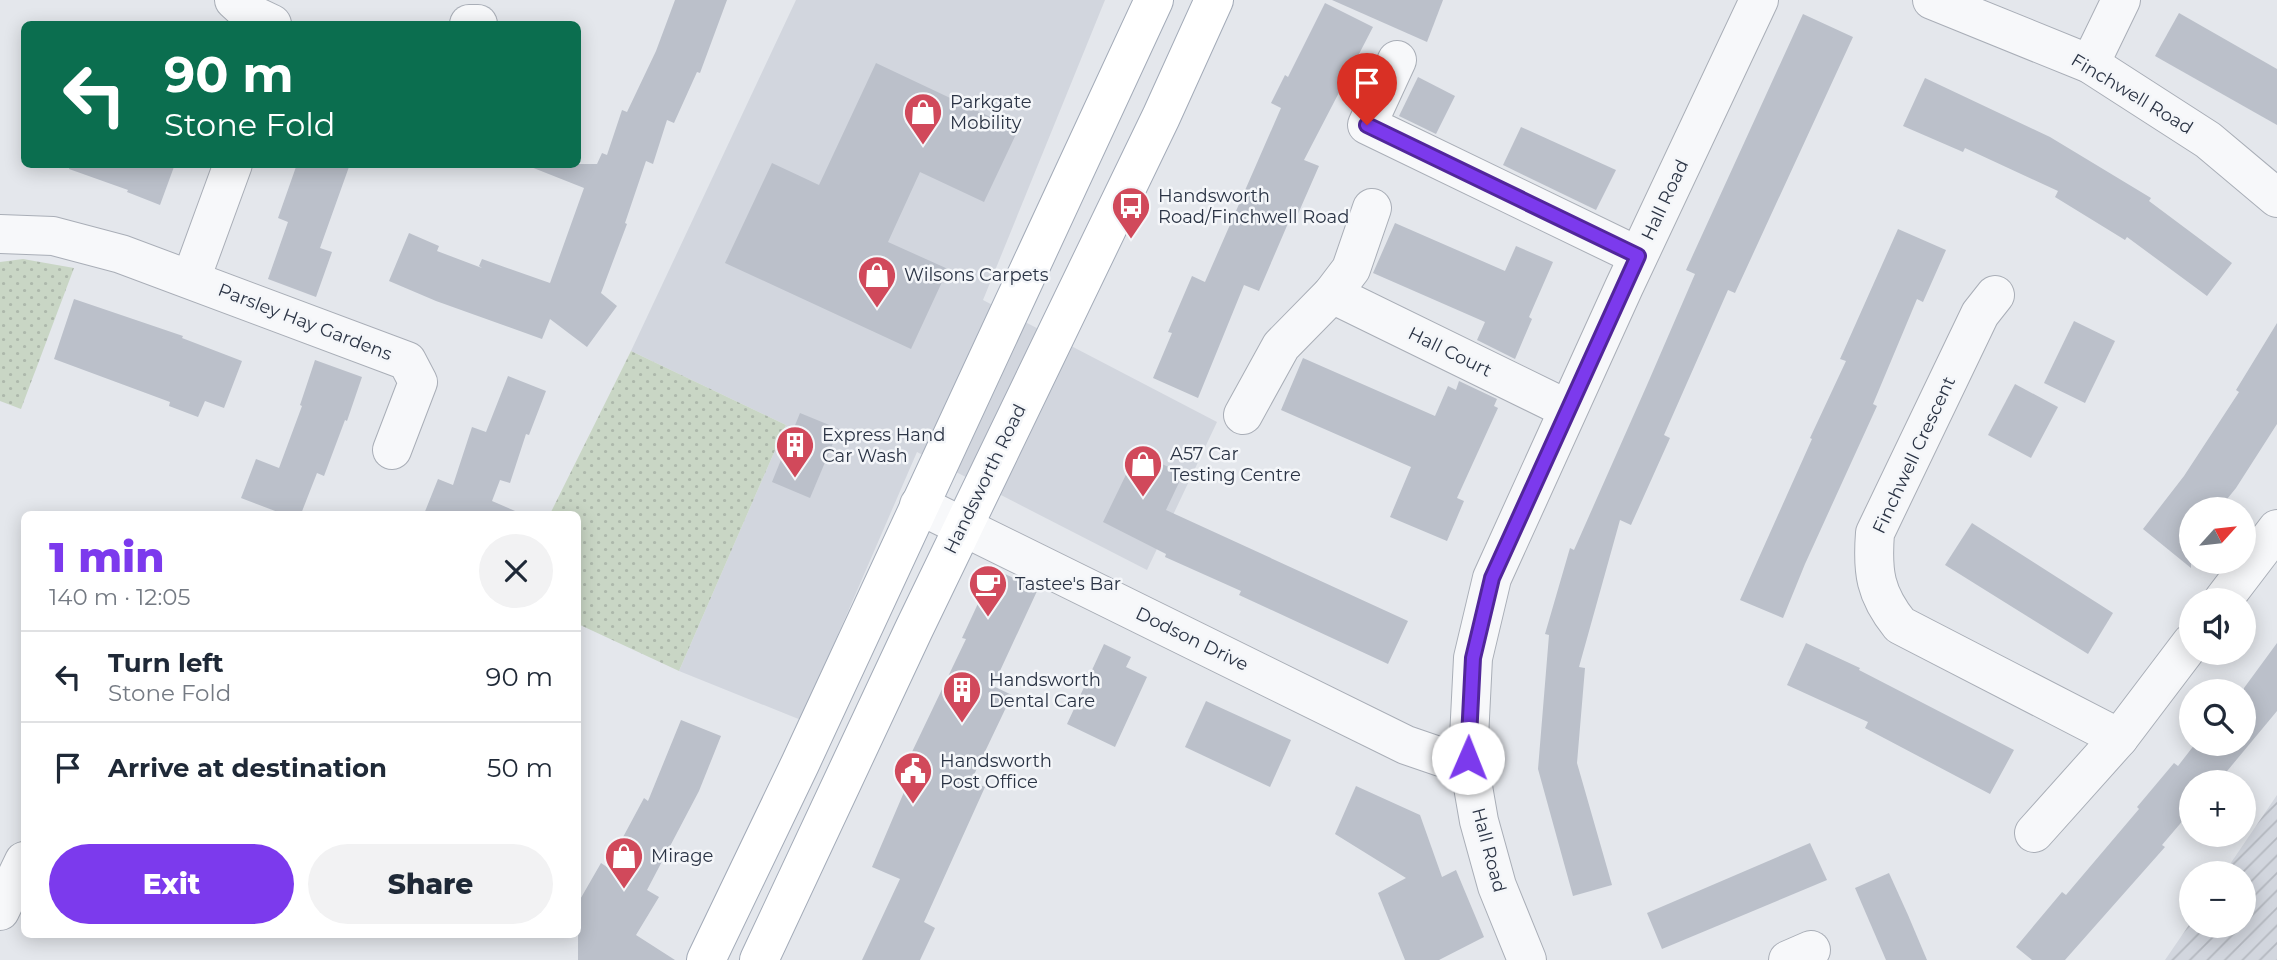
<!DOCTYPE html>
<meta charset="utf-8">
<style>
body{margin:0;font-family:Montserrat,sans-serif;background:#f2f2f3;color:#1f2937;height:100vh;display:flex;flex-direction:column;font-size:26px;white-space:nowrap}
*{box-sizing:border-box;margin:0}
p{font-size:23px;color:#747a83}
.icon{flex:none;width:38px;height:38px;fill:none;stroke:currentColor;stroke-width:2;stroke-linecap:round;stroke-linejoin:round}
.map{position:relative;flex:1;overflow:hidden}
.details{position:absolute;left:21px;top:511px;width:560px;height:427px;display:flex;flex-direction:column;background:#fff;border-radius:10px;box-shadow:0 4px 18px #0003}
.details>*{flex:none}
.guide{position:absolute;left:21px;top:21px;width:560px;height:147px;border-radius:10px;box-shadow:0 4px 18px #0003;background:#0b6e4f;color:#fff;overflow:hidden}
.needle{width:46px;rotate:63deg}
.tools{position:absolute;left:2179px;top:497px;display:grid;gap:14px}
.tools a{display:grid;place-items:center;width:77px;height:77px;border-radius:50%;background:#fff;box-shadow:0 4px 18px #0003;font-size:35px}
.pin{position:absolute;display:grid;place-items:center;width:60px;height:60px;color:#fff;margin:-72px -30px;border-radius:50% 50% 50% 0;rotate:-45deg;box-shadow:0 0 7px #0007}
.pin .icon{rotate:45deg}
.me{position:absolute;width:77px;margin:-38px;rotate:1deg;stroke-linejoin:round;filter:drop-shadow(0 0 5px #0008)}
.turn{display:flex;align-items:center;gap:24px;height:147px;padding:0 28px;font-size:32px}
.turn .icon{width:91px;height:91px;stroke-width:2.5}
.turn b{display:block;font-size:49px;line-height:60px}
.round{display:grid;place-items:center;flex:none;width:74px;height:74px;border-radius:37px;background:#f2f2f3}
.overview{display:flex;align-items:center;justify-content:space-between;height:119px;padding:0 28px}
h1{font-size:42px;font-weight:800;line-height:52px;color:#7c3aed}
.action{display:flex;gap:14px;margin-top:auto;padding:14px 28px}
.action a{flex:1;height:80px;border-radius:42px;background:#7c3aed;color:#fff;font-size:28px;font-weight:800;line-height:80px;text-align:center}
.action a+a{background:#f2f2f3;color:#1f2937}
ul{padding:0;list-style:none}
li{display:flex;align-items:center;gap:21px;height:91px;padding:0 28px;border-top:2px solid #e0e1e3}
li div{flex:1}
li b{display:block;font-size:26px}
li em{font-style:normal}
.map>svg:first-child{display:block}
.built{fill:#d2d6de}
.industrial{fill:url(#industrial-furrows)}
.grass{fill:url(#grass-dots)}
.building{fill:#bbc0ca}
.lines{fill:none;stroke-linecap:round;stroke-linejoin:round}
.minor-casing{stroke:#a9aeb7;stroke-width:40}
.major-casing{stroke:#a3abb8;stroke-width:40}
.minor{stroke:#f7f8fa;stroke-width:38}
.major{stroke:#fff;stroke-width:38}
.route-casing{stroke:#51269a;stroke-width:18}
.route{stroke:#7c3aed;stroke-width:12}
.labels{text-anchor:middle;stroke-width:5;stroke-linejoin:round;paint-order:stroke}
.street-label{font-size:18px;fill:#2b3445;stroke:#f4f6f9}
.poi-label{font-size:18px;fill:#2b3445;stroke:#f4f6f9;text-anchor:start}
</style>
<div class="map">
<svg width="2277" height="960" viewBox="0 0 2277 960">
<defs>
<pattern id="industrial-furrows" width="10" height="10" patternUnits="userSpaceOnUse" patternTransform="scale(1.75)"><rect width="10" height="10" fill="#d2d6de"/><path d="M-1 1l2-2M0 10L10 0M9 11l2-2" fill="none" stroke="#b4b8c0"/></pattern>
<pattern id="grass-dots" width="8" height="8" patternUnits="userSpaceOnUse" patternTransform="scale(1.75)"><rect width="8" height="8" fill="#c9d6c5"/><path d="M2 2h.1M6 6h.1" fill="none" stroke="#adb8ab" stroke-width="1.8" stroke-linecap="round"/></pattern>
</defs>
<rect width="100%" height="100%" fill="#e4e7ec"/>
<polygon class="built" points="796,0 1105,0 983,300 1217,422 1147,570 917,452 801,720 679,671 786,425 631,351"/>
<polygon class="industrial" points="2277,795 2277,960 2165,960 2191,922 2191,926 2244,926 2244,873 2224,873"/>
<g class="grass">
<polygon points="23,259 74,268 21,409 0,401 0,262"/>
<polygon points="631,351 786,425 679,671 578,624 578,514 550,514"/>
</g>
<g class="building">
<polygon points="675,0 727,0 700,73 697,72 674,123 667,120 653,164 646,161 625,223 627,224 601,293 617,306 587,347 550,319 542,339 436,301 389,281 409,233 439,246 437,251 482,268 479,266 482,259 550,283 584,188 531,167 531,164 597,164 602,153 607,155 622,110 627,112 656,51"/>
<polygon points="1332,0 1443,0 1427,42"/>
<polygon points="1325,3 1373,27 1304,160 1319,166 1294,223 1289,221 1259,291 1244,285 1198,398 1153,378 1172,333 1168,332 1192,276 1205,282 1281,108 1271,103 1285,75 1288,77"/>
<polygon points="2179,13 2277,69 2277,125 2155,56"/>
<polygon points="1803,14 1853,37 1735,293 1728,290 1664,435 1670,438 1631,525 1620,520 1579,667 1585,668 1577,763 1612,885 1573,896 1538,769 1549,635 1545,634 1570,548 1574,550 1647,385 1695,274 1686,270"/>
<polygon points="876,63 1018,130 984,202 920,172 888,242 948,269 911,349 725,263 772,163 819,185"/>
<polygon points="1418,77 1455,96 1436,134 1399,116"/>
<polygon points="1925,78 2050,137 2151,198 2149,201 2232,263 2207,296 2127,237 2125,240 2055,197 2058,191 1965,148 1963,152 1903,126"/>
<polygon points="1521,127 1616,170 1596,210 1503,165"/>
<polygon points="70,164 175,164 160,205 127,192 128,190 69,169"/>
<polygon points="297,164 350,164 320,248 332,252 316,297 268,279 288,222 278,218"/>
<polygon points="1395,223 1505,271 1516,246 1553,262 1529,317 1532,319 1515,359 1477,340 1485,322 1373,273"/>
<polygon points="1898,229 1946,250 1923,302 1917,299 1873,404 1877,406 1805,564 1783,618 1740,600 1812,439 1810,438 1846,361 1840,359"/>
<polygon points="74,299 183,336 182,338 242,361 224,408 205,401 198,417 169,406 170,402 54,359"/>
<polygon points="2074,321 2115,341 2085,403 2044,383"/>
<polygon points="2277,323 2277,424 2236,488 2219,509 2191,509 2191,568 2143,529 2184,476 2239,392 2236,390"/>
<polygon points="1303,358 1435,416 1448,386 1456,390 1459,381 1497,399 1494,406 1498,408 1457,498 1464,501 1447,541 1390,517 1411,467 1281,410"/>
<polygon points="315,360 362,377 347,421 345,420 324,476 317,473 301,514 283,514 241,498 256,459 279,468 302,406 300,405"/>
<polygon points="508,376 546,391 529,435 526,434 510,483 500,480 492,501 522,514 424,514 438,479 453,485 472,427 486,432"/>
<polygon points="2015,384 2058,407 2031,458 1988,435"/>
<polygon points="800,413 839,429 810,498 772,482"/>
<polygon points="1137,452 1183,474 1166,510 1408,621 1388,664 1239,595 1241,591 1165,557 1166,554 1103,522"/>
<polygon points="1972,523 2113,613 2088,654 1945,565"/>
<polygon points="994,569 1038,589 993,686 1012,695 971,781 985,787 924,922 935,928 920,960 862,960 900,879 872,867 919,757 911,754 966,639 962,638"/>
<polygon points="1806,643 1860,668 1859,670 2014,750 1990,794 1865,728 1868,722 1787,685"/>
<polygon points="2277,643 2277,711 2218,782 2191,782 2191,811 2162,845 2165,847 2065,960 2032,960 2016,947 2062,892 2066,895 2139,809 2137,807 2174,763 2178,766 2195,744 2244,744 2244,688"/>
<polygon points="1104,644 1131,657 1126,667 1147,677 1115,747 1067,724"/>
<polygon points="1206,701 1291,740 1270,787 1185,747"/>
<polygon points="681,720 721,736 699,791 647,890 659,897 636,935 675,960 578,960 578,903 601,863 607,867 644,798 648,801"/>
<polygon points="1356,786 1420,815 1442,877 1456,870 1484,937 1439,960 1405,960 1378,893 1406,878 1335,834"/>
<polygon points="1810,843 1827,880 1662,949 1647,913"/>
<polygon points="1889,873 1908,915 1927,960 1886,960 1855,888"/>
</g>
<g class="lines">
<g class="minor-casing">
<g id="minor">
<polyline points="234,0 247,12 272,24"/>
<polyline points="1932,0 2090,64 2208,140 2277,198"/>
<polyline points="469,24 478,24"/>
<polyline points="1397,60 1367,125 1638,256"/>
<polyline points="2090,64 2121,0"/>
<polyline points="0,234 53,236 121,254 407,361 418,382 392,450"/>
<polyline points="191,279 233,164"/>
<polyline points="1332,294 1567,409"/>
<path d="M1995 295 1980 314 1875 533C1872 572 1875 594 1900 625L2119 738 2191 643"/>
<polyline points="1243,415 1281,346 1332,294 1351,269 1372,208"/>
<polyline points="919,505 1406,745 1441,757 1468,758"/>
<polyline points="2223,600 2277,529"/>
<polyline points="2034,833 2119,738"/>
<polyline points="0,911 24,861"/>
<polyline points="1527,960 1497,886 1479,821 1468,758 1473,658 1492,578 1624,287 1759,0"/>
<polyline points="1788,960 1811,950"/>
</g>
</g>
<g class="major-casing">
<g id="major">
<polyline points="706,960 800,764 1154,0"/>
<polyline points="759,960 914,629 1161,117 1214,0"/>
</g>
</g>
<use href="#minor" class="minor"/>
<use href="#major" class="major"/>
</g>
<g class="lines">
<g class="route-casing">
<polyline id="route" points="1367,125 1638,256 1492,578 1473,658 1468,758"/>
</g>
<use href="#route" class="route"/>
</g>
<defs>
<g id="shop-pin" transform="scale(2.0125)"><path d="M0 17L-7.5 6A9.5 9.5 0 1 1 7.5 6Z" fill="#d1495b" stroke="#f4f6f9"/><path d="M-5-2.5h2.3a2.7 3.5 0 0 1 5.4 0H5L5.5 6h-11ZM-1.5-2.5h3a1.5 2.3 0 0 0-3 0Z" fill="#fff"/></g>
<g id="bus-pin" transform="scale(2.0125)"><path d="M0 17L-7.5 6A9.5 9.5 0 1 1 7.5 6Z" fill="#d1495b" stroke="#f4f6f9"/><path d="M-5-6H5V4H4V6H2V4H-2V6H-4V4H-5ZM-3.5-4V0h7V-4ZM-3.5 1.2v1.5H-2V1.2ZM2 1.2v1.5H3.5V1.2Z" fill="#fff"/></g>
<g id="building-pin" transform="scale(2.0125)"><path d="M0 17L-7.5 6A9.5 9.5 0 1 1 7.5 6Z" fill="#d1495b" stroke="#f4f6f9"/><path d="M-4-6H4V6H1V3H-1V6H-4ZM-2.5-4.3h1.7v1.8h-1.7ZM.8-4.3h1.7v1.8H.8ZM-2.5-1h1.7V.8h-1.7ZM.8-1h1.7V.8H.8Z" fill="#fff"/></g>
<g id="cafe-pin" transform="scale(2.0125)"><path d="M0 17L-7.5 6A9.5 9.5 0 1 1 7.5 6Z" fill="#d1495b" stroke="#f4f6f9"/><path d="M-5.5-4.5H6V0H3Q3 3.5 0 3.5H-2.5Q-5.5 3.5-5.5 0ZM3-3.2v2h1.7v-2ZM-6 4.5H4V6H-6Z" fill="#fff"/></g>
<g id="civic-pin" transform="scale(2.0125)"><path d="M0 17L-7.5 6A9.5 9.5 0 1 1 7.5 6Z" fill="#d1495b" stroke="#f4f6f9"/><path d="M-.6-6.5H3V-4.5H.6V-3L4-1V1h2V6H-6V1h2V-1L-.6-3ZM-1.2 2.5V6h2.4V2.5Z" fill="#fff"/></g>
</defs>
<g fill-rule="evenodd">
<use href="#shop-pin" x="923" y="112"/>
<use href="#bus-pin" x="1131" y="206"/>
<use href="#shop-pin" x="877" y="275"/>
<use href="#building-pin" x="795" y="445"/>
<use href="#shop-pin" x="1143" y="464"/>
<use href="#cafe-pin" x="988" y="584"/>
<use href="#building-pin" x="962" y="690"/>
<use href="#civic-pin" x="913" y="771"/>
<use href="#shop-pin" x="624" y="856"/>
</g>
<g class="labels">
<g class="street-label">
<text transform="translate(2132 94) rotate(31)" y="6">Finchwell Road</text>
<text transform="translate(1665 200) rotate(-65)" y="6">Hall Road</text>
<text transform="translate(305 322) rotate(21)" y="6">Parsley Hay Gardens</text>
<text transform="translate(1450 352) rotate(26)" y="6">Hall Court</text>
<text transform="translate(1914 455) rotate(-65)" y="6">Finchwell Crescent</text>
<text transform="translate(985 479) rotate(-64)" y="6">Handsworth Road</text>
<text transform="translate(1192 639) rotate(26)" y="6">Dodson Drive</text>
<text transform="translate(1489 850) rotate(75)" y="6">Hall Road</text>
</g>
<g class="poi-label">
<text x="950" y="108">Parkgate<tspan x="950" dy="21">Mobility</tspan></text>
<text x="1158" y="202">Handsworth<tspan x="1158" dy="21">Road/Finchwell Road</tspan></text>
<text x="904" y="281">Wilsons Carpets</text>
<text x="822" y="441">Express Hand<tspan x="822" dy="21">Car Wash</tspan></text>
<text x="1170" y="460">A57 Car<tspan x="1170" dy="21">Testing Centre</tspan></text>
<text x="1015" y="590">Tastee's Bar</text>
<text x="989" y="686">Handsworth<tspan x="989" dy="21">Dental Care</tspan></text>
<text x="940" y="767">Handsworth<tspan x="940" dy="21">Post Office</tspan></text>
<text x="651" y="862">Mirage</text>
</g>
</g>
</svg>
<div class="tools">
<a><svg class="needle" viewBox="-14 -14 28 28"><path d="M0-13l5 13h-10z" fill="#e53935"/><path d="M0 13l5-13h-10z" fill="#747a83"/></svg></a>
<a><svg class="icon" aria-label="sound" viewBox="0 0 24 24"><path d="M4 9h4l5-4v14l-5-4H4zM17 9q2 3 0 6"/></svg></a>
<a><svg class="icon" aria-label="search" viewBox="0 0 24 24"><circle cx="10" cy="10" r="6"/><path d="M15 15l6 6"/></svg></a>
<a>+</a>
<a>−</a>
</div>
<div class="pin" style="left:1367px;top:125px;background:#d93025"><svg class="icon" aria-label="arrive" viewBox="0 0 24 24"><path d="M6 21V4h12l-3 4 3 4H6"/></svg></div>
<svg class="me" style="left:1468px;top:758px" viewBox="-20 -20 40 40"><circle r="19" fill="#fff"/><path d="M0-13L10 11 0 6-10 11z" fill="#7c3aed"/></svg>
<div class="guide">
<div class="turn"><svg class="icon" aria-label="left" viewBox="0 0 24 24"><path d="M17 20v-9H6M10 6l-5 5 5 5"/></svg><div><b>90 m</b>Stone Fold</div></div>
</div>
<section class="details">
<div class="overview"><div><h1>1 min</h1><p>140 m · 12:05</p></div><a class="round"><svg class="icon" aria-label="close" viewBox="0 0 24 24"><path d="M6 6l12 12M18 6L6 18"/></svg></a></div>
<ul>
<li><svg class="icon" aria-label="left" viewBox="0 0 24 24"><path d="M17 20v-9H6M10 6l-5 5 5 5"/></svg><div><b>Turn left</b><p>Stone Fold</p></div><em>90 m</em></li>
<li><svg class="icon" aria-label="arrive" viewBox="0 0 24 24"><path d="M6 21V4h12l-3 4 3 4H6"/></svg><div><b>Arrive at destination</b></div><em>50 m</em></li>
</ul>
<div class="action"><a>Exit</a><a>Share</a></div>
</section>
</div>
